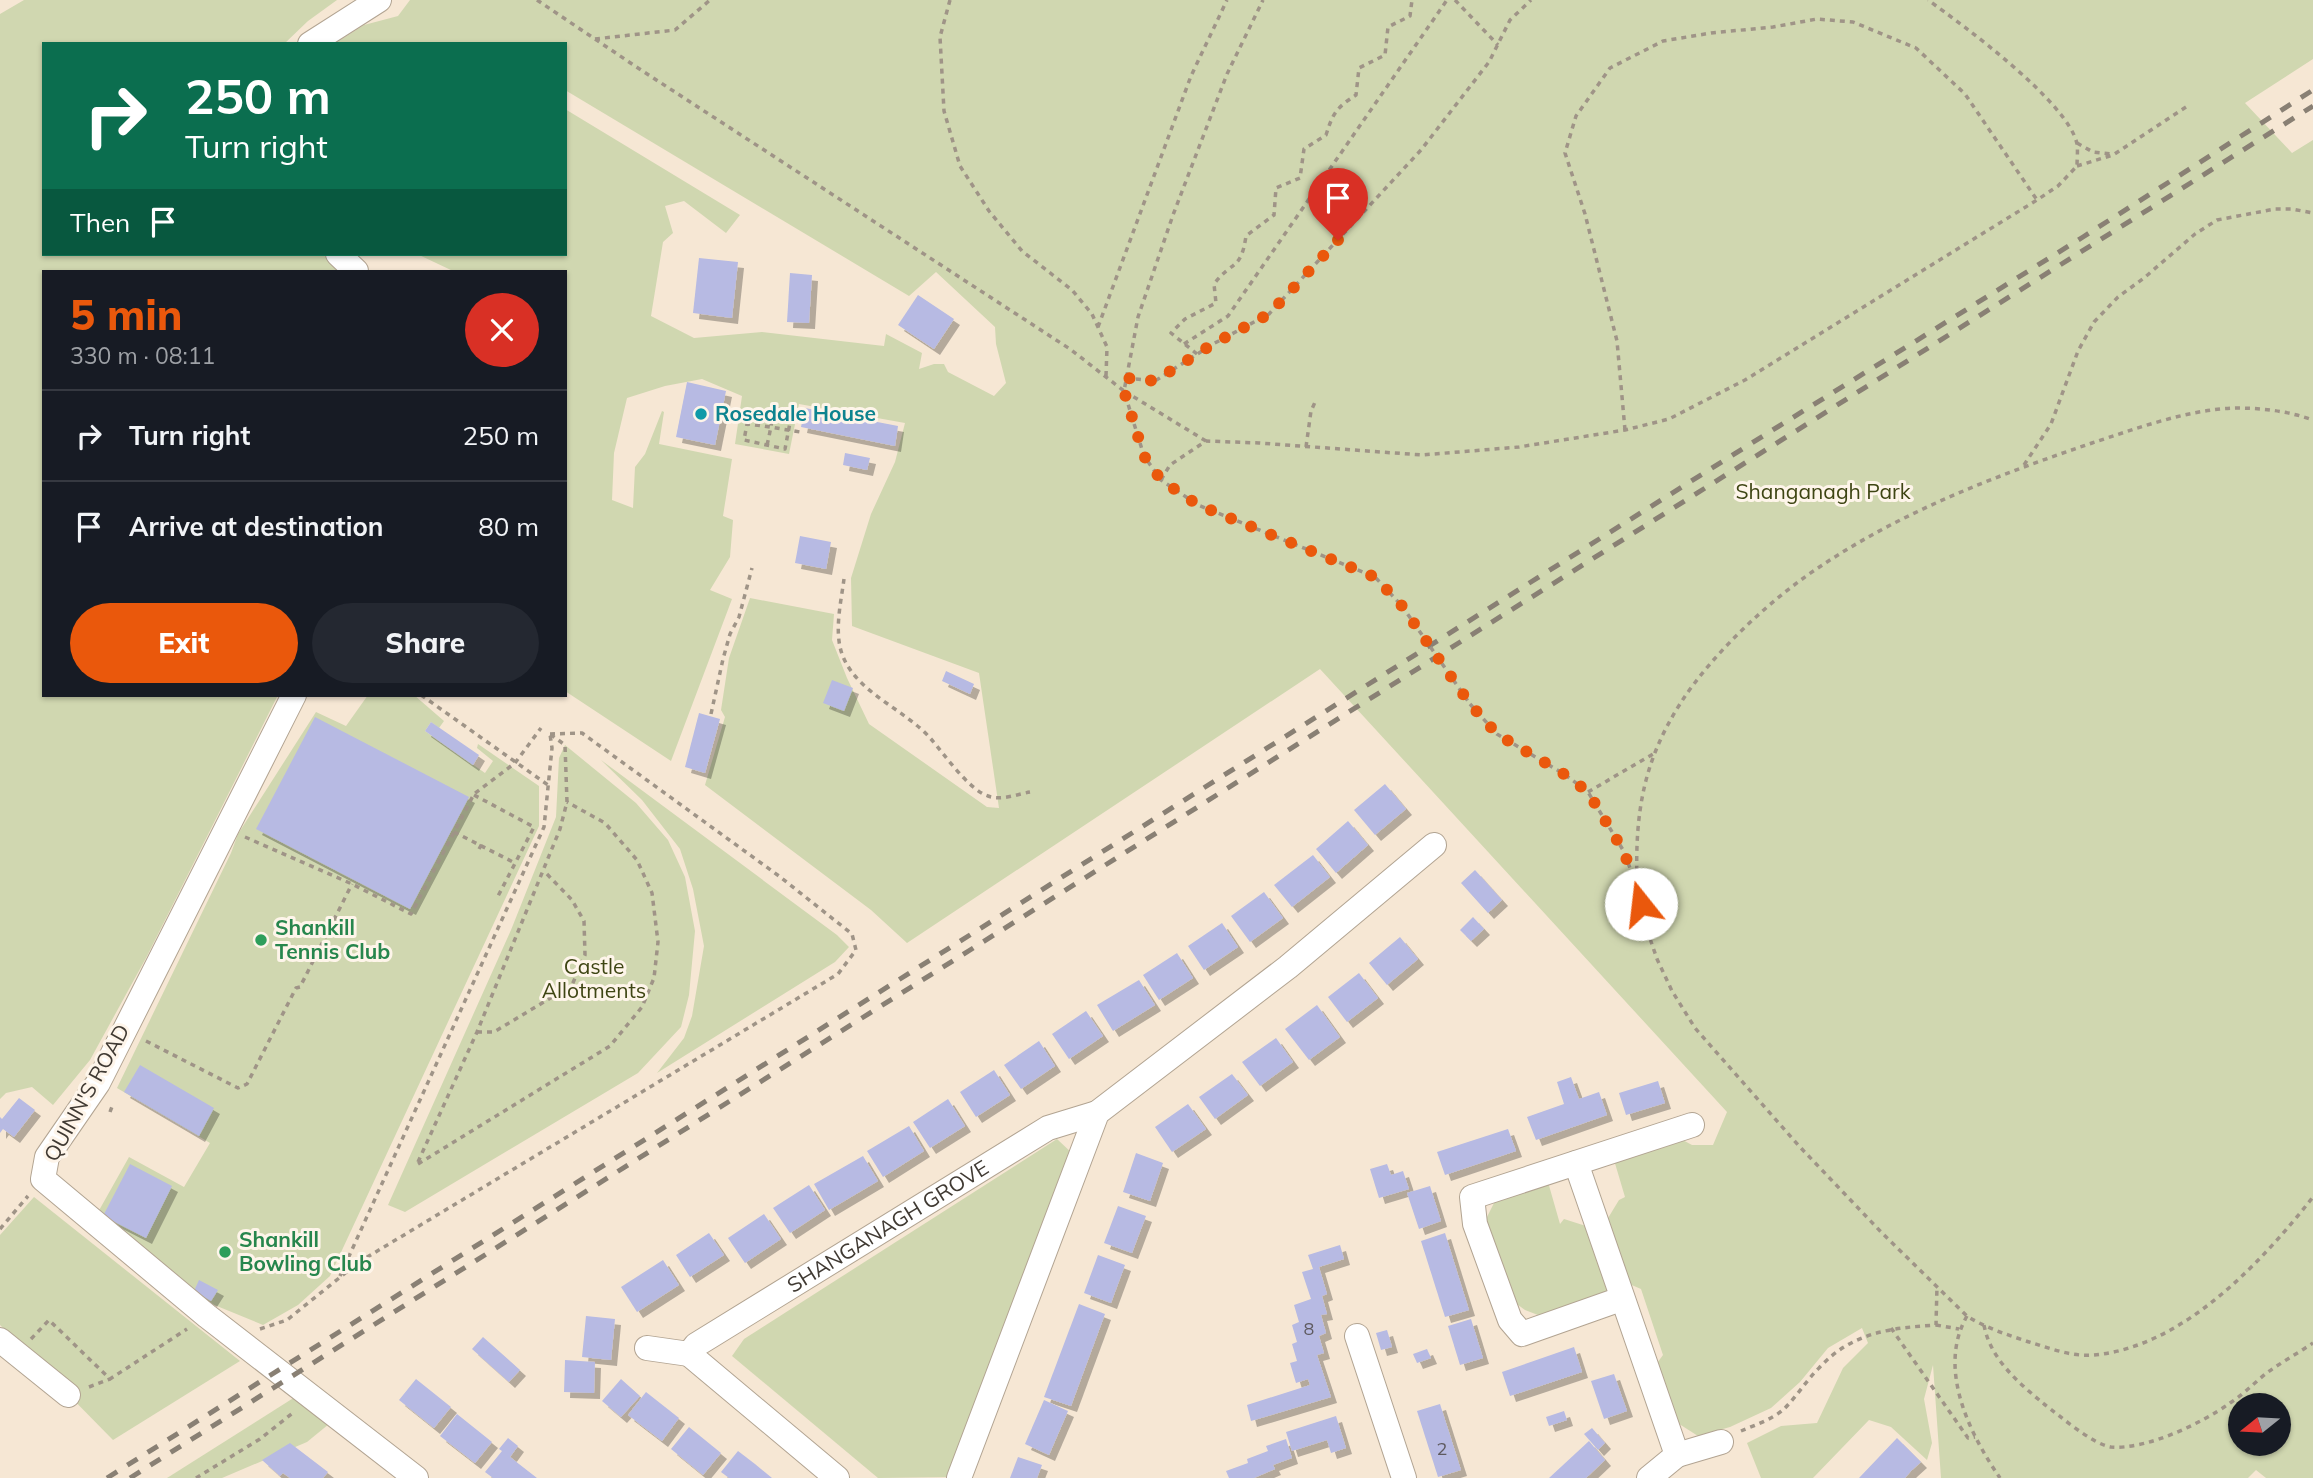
<!DOCTYPE html>
<meta charset="utf-8">
<style>
body{margin:0;font-family:Mulish,sans-serif;background:#242831;color:#f1f3f6;height:100vh;display:flex;flex-direction:column;font-size:26px;white-space:nowrap}
*{box-sizing:border-box;margin:0}
p{font-size:23px;color:#9ea1a6}
.icon{flex:none;width:38px;height:38px;fill:none;stroke:currentColor;stroke-width:2;stroke-linecap:round;stroke-linejoin:round}
.map{position:relative;flex:1;overflow:hidden}
.details{position:absolute;left:42px;top:270px;width:525px;height:427px;display:flex;flex-direction:column;background:#171b24;border-radius:0px;box-shadow:0 2px 5px #0004}
.details>*{flex:none}
.hud{position:absolute;left:42px;top:42px;width:525px;height:214px;border-radius:0px;box-shadow:0 2px 5px #0004;background:#0b6e4f;color:#fff;overflow:hidden}
.needle{width:46px;rotate:252deg}
.fabs{position:absolute;left:2228px;top:1393px;display:grid;gap:14px}
.fabs a{display:grid;place-items:center;width:63px;height:63px;border-radius:50%;background:#171b24;box-shadow:0 2px 5px #0004;font-size:35px}
.pin{position:absolute;display:grid;place-items:center;width:60px;height:60px;color:#fff;margin:-72px -30px;border-radius:50% 50% 50% 0;rotate:-45deg;box-shadow:0 0 7px #0007}
.pin .icon{rotate:45deg}
.me{position:absolute;width:77px;margin:-38px;rotate:344deg;stroke-linejoin:round;filter:drop-shadow(0 0 5px #0008)}
.turn{display:flex;align-items:center;gap:24px;height:147px;padding:0 28px;font-size:32px}
.turn .icon{width:91px;height:91px;stroke-width:2.5}
.turn b{display:block;font-size:49px;line-height:60px}
.then{display:flex;align-items:center;height:66px;padding:0 28px;background:#0003;gap:14px;font-size:26px}
.round{display:grid;place-items:center;flex:none;width:74px;height:74px;border-radius:37px;background:#242831}
.headline{display:flex;align-items:center;justify-content:space-between;height:119px;padding:0 28px}
h1{font-size:42px;font-weight:800;line-height:52px;color:#ea580c}
.button{display:flex;gap:14px;margin-top:auto;padding:14px 28px}
.button a{flex:1;height:80px;border-radius:42px;background:#ea580c;color:#fff;font-size:28px;font-weight:800;line-height:80px;text-align:center}
.button a+a{background:#242831;color:#f1f3f6}
ul{padding:0;list-style:none}
li{display:flex;align-items:center;gap:21px;height:91px;padding:0 28px;border-top:2px solid #363941}
li div{flex:1}
li b{display:block;font-size:26px}
li em{font-style:normal}
.map>svg:first-child{display:block}
.green{fill:#d0d7b0;fill-rule:evenodd}
.building{fill:#b7bae3;filter:url(#shadow)}
.lines{fill:none;stroke-linecap:round;stroke-linejoin:round}
.minor-casing{stroke:#b2a492;stroke-width:26}
.path{stroke:#9f9487;stroke-width:3.5;stroke-dasharray:5 5;stroke-linecap:butt}
.minor{stroke:#fff;stroke-width:24}
.rail{stroke:#898074;stroke-width:5;stroke-dasharray:12 12;stroke-linecap:butt}
.path-bridge{stroke:#9f9487;stroke-width:3.5;stroke-dasharray:5 5;stroke-linecap:butt}
.route{stroke:#ea580c;stroke-width:12;stroke-dasharray:0 21.6}
.culture-dot{fill:#0f9aa8;stroke:#fef5ea;stroke-width:2.5}
.leisure-dot{fill:#2e9e5b;stroke:#fef5ea;stroke-width:2.5}
.labels{text-anchor:middle;stroke-width:6;stroke-linejoin:round;paint-order:stroke}
.number-label{font-size:18px;fill:#5e5a5f}
.culture-label{font-size:21px;font-weight:bold;fill:#0d838f;stroke:#fef5ea;text-anchor:start}
.park-label{font-size:21px;fill:#3e4513;stroke:#fef5ea}
.leisure-label{font-size:21px;font-weight:bold;fill:#27864d;stroke:#fef5ea;text-anchor:start}
.street-label{font-size:21px;fill:#403a33;stroke:#fef5ea}
</style>
<div class="map">
<svg width="2313" height="1478" viewBox="0 0 2313 1478">
<defs>
<filter id="shadow"><feDropShadow dx="6" dy="6" stdDeviation="0" flood-color="#0004"/></filter>
</defs>
<rect width="100%" height="100%" fill="#f6e7d4"/>
<g class="green">
<polygon points="24,0 337,0 308,21 284,44 44,44 44,254 322,254 342,271 44,271 44,695 278,695 146,958 90,1060 53,1105 32,1087 6,1093 0,1099 0,14"/>
<path d="M410 0H2313V59L2245 103 2292 153 2313 140V1478H2266L2256 1470 2248 1478H1941L1933 1365 1924 1399 1932 1443 1927 1460 1891 1427 1869 1420 1813 1478H1761L1747 1443 1781 1426 1817 1423 1843 1368 1868 1343 1862 1328 1828 1348 1800 1382 1771 1408 1730 1427 1698 1436 1673 1420 1652 1370 1663 1355 1641 1289 1627 1283 1605 1223 1619 1200 1625 1197 1614 1160 1677 1137 1692 1145H1713L1727 1112 1320 669 907 943 871 910 705 785 725 717 721 710 729 658 750 598 834 614 832 640 847 678 869 724 987 807 999 808 979 673 852 626 851 578 871 514 895 462 905 423 799 404 789 454 735 444 742 396 702 379 665 386 627 398 614 453 612 500 633 508 635 467 645 454 662 411 664 412 659 444 732 459 723 516 733 520 730 557 710 590 732 599 671 761 565 691V271H453L417 254H565V109L740 215 726 233 684 201 665 206 673 233 663 242 651 316 694 338 762 332 884 346 886 334 922 353 919 369 934 364H944L948 372 994 396 1006 383 996 344 995 327 936 272 909 296 565 90V44H334L364 25 398 16ZM2240 1405H2278V1444H2240Z"/>
<polygon points="368,695 414,695 444,721 439,728 431,722 425,731 485,773 493,761 477,748 478,744 539,786 539,826 330,1276 298,1305 263,1325 212,1304 97,1214 129,1157 184,1187 210,1143 117,1088 231,853 238,834 316,712 346,726"/>
<polygon points="565,745 636,803 668,840 685,877 695,931 689,995 681,1027 638,1073 405,1212 388,1205 511,930 556,817 559,758"/>
<polygon points="601,760 837,935 849,947 835,962 657,1073 684,1038 692,1016 704,946 693,889 680,849 642,800"/>
<polygon points="1057,1139 1074,1155 951,1477 878,1478 732,1356 744,1339"/>
<polygon points="1548,1182 1560,1224 1564,1219 1589,1227 1607,1284 1606,1292 1602,1296 1538,1315 1525,1310 1514,1302 1485,1226 1487,1217 1497,1197"/>
<polygon points="34,1197 240,1361 113,1440 0,1325 0,1235"/>
<polygon points="295,1397 329,1424 307,1442 222,1478 167,1478"/>
</g>
<g class="building">
<polygon points="699,258 738,262 732,318 693,313"/>
<polygon points="790,273 812,275 809,323 787,322"/>
<polygon points="918,295 954,319 934,349 898,325"/>
<polygon points="687,382 726,391 715,445 676,437"/>
<polygon points="805,408 898,426 895,446 801,427"/>
<polygon points="845,453 870,458 867,470 843,465"/>
<polygon points="800,536 831,542 826,569 795,563"/>
<polygon points="946,671 974,684 970,694 942,681"/>
<polygon points="832,680 853,688 844,711 823,703"/>
<polygon points="699,713 720,719 705,773 685,767"/>
<polygon points="315,717 469,797 410,909 256,829"/>
<polygon points="431,722 479,755 473,765 425,731"/>
<polygon points="1385,784 1406,809 1375,835 1354,810"/>
<polygon points="1348,821 1368,845 1336,873 1316,849"/>
<polygon points="1313,855 1330,877 1292,907 1274,885"/>
<polygon points="1475,870 1502,900 1488,913 1461,883"/>
<polygon points="1264,892 1283,918 1250,942 1231,916"/>
<polygon points="1473,917 1484,929 1471,941 1460,930"/>
<polygon points="1222,923 1238,947 1204,970 1188,946"/>
<polygon points="1400,937 1418,959 1387,985 1369,963"/>
<polygon points="1177,953 1193,978 1159,1000 1143,975"/>
<polygon points="1359,973 1378,998 1347,1022 1328,997"/>
<polygon points="1139,980 1155,1005 1113,1031 1097,1005"/>
<polygon points="1317,1005 1340,1037 1309,1060 1285,1029"/>
<polygon points="1086,1011 1103,1036 1069,1059 1052,1034"/>
<polygon points="1276,1038 1293,1062 1260,1086 1242,1062"/>
<polygon points="1039,1041 1055,1066 1021,1089 1004,1065"/>
<polygon points="140,1065 214,1108 199,1136 124,1092"/>
<polygon points="994,1070 1010,1095 976,1117 960,1092"/>
<polygon points="1232,1074 1248,1095 1215,1119 1199,1097"/>
<polygon points="1571,1077 1579,1099 1599,1092 1607,1115 1536,1140 1527,1117 1564,1104 1557,1082"/>
<polygon points="1658,1081 1665,1103 1626,1115 1619,1093"/>
<polygon points="19,1098 35,1110 14,1137 3,1129 0,1133 0,1117 2,1119"/>
<polygon points="948,1099 965,1126 930,1148 913,1122"/>
<polygon points="1188,1104 1206,1129 1172,1152 1155,1127"/>
<polygon points="909,1126 924,1151 883,1177 867,1151"/>
<polygon points="1508,1129 1516,1151 1445,1175 1437,1152"/>
<polygon points="1136,1153 1163,1163 1150,1201 1123,1192"/>
<polygon points="863,1156 878,1181 829,1210 814,1184"/>
<polygon points="130,1164 172,1186 146,1238 103,1216"/>
<polygon points="1387,1164 1391,1175 1403,1171 1409,1189 1379,1198 1370,1169"/>
<polygon points="809,1185 825,1210 790,1233 773,1208"/>
<polygon points="1430,1186 1441,1221 1419,1229 1407,1193"/>
<polygon points="1118,1206 1146,1216 1132,1253 1104,1243"/>
<polygon points="764,1214 781,1239 745,1263 728,1238"/>
<polygon points="709,1233 724,1255 690,1277 676,1255"/>
<polygon points="1445,1233 1469,1310 1445,1317 1421,1241"/>
<polygon points="1340,1245 1344,1259 1319,1267 1327,1294 1322,1296 1327,1314 1321,1315 1326,1333 1319,1336 1324,1353 1317,1355 1331,1397 1251,1421 1247,1405 1310,1385 1308,1379 1296,1383 1290,1363 1297,1361 1292,1344 1297,1342 1292,1325 1299,1322 1294,1305 1311,1299 1302,1272 1313,1269 1308,1255"/>
<polygon points="1098,1255 1125,1265 1111,1303 1084,1293"/>
<polygon points="663,1260 679,1285 637,1312 621,1287"/>
<polygon points="199,1280 218,1290 211,1301 194,1291"/>
<polygon points="1079,1304 1105,1314 1071,1406 1044,1397"/>
<polygon points="586,1316 615,1319 611,1360 582,1357"/>
<polygon points="1471,1319 1483,1358 1460,1365 1448,1326"/>
<polygon points="1387,1330 1392,1347 1381,1350 1376,1333"/>
<polygon points="483,1337 520,1370 509,1382 472,1349"/>
<polygon points="1574,1347 1582,1372 1510,1396 1502,1372"/>
<polygon points="1427,1349 1431,1358 1417,1363 1413,1354"/>
<polygon points="565,1360 595,1362 594,1393 564,1392"/>
<polygon points="1614,1374 1627,1411 1604,1419 1591,1381"/>
<polygon points="416,1379 451,1407 434,1428 399,1400"/>
<polygon points="621,1379 640,1396 621,1417 602,1401"/>
<polygon points="646,1392 679,1418 662,1441 628,1415"/>
<polygon points="1044,1400 1068,1411 1049,1455 1025,1444"/>
<polygon points="1440,1404 1461,1470 1438,1477 1417,1411"/>
<polygon points="1564,1411 1567,1420 1549,1426 1546,1417"/>
<polygon points="457,1414 492,1442 475,1463 440,1436"/>
<polygon points="1336,1416 1346,1448 1331,1453 1327,1440 1292,1451 1286,1432"/>
<polygon points="689,1427 721,1453 703,1475 671,1449"/>
<polygon points="1592,1428 1605,1443 1598,1450 1584,1434"/>
<polygon points="508,1438 518,1446 510,1457 537,1478 493,1478 485,1472 502,1451 499,1449"/>
<polygon points="1897,1438 1921,1462 1911,1471 1905,1478 1859,1478"/>
<polygon points="1286,1439 1292,1458 1273,1465 1275,1469 1254,1478 1229,1478 1226,1471 1248,1463 1247,1459 1268,1451 1266,1446"/>
<polygon points="1589,1441 1605,1460 1586,1478 1549,1478"/>
<polygon points="290,1443 328,1472 323,1478 290,1478 283,1473 280,1476 262,1460"/>
<polygon points="738,1451 755,1464 772,1478 729,1478 721,1472"/>
<polygon points="1018,1457 1042,1465 1037,1478 1010,1478"/>
</g>
<g class="lines">
<g class="minor-casing">
<g id="minor">
<polyline points="310,44 379,0"/>
<polyline points="338,254 356,271"/>
<polyline points="294,695 98,1083 47,1157 43,1179 207,1316 416,1478"/>
<polyline points="1576,1163 1677,1455 1649,1478"/>
<polyline points="1621,1299 1522,1334 1510,1320 1475,1224 1472,1197 1692,1125"/>
<polyline points="1357,1336 1404,1478"/>
<polyline points="0,1340 68,1395"/>
<polyline points="647,1348 689,1354"/>
<polyline points="1677,1455 1721,1442"/>
<path id="s1" d="M837 1478 689 1354 696 1345 1048 1128 1097 1113"/>
<polyline points="959,1478 1097,1113 1288,967 1434,845"/>
</g>
</g>
<g class="path">
<polyline points="537,0 638,68 1070,349 1124,391 1144,456 1161,480 1198,505 1375,577 1402,606"/>
<polyline points="950,0 940,37 944,111 960,166 989,211 1022,251 1072,290 1092,314 1107,347 1106,376"/>
<polyline points="1455,0 1498,45"/>
<polyline points="595,39 675,30 710,0"/>
<polyline points="2077,143 2093,152 2111,154"/>
<polyline points="2077,166 2113,155 2186,107"/>
<polyline points="1098,327 1191,76 1227,0"/>
<polyline points="1184,344 1228,316 1447,0"/>
<path d="M1197 354 1171 333 1185 319 1216 303 1214 284C1232 260 1241 271 1246 236L1274 215 1276 188 1300 178 1304 149 1326 135C1333 113 1336 108 1356 95L1359 68 1385 55 1388 27 1410 16 1412 0"/>
<polyline points="1126,378 1155,381 1213,344 1269,314 1421,150 1489,62 1510,20 1531,0"/>
<polyline points="1625,430 1617,341 1585,214 1565,153 1576,116 1610,68 1663,41 1711,33 1773,27 1817,19 1853,22 1916,48 1965,94 2037,200"/>
<polyline points="1206,441 1124,391 1138,317 1173,215 1227,74 1263,0"/>
<path d="M767 445C770 433 772 421 774 408L792 412 785 449 744 440 747 424C765 426 782 429 800 432L799 436"/>
<polyline points="1306,447 1311,411 1316,400"/>
<polyline points="2024,465 2051,424 2078,351 2094,322 2118,297 2144,278 2195,234 2217,220 2275,209 2292,209 2313,213"/>
<path d="M1161 480 1170 465 1206 441 1259 443 1422 455 1519 447 1625 430 1669 419 1745 380 2037 200 2058 186 2077 166C2077 159 2078 151 2077 144 2069 103 1963 25 1928 0"/>
<path d="M844 579C841 602 834 631 842 654 856 693 905 709 931 739 944 754 969 790 988 796 1001 801 1018 794 1030 792"/>
<polyline points="421,695 548,785"/>
<path d="M1470 704 1497 734 1564 774 1588 792 1623 850 1637 886 1644 921 1657 959 1672 991 1695 1028 1799 1146 1882 1233 1967 1316C1984 1327 2005 1334 2026 1341 2047 1347 2070 1357 2093 1355 2182 1348 2261 1263 2313 1197"/>
<polyline points="711,714 723,659 730,634 739,617 752,568"/>
<polyline points="1588,792 1653,754"/>
<polyline points="474,795 534,827 497,898"/>
<polyline points="454,832 515,863"/>
<polyline points="245,837 352,884 411,914 474,794 515,763 541,728"/>
<polyline points="479,849 483,842"/>
<path d="M1637 881C1635 814 1643 762 1680 704 1713 652 1775 595 1827 562 1908 509 2001 474 2092 443 2135 429 2189 409 2235 408 2262 408 2288 411 2313 420"/>
<polyline points="477,1032 494,1032 572,985 585,955 584,921 572,900 544,871"/>
<polyline points="146,1041 238,1088 247,1084 296,988 300,987 352,884"/>
<polyline points="110,1112 113,1104"/>
<polyline points="418,1162 477,1032 560,829 567,802 565,745 550,734"/>
<polyline points="418,1164 610,1046 642,1007 654,978 658,942 652,893 637,860 605,823 567,802"/>
<polyline points="0,1229 28,1196"/>
<polyline points="340,1276 544,827 552,748 550,734"/>
<path d="M1967 1316C1937 1368 1969 1433 2000 1478"/>
<polyline points="1936,1325 1959,1329"/>
<path d="M1984 1325C1990 1359 2019 1383 2044 1404 2060 1416 2092 1444 2111 1447 2147 1450 2202 1423 2230 1403 2244 1394 2255 1382 2268 1372 2282 1362 2298 1353 2313 1343"/>
<polyline points="1891,1328 1968,1438 1975,1437"/>
<polyline points="260,1329 287,1320 359,1262 838,974 856,950 852,934 779,876 582,733 550,734"/>
<polyline points="31,1339 49,1320 110,1379 187,1329"/>
<polyline points="89,1387 110,1379"/>
<path d="M1741 1431C1755 1425 1773 1419 1784 1409 1797 1396 1806 1381 1819 1368 1852 1332 1891 1328 1936 1325L1937 1286"/>
<polyline points="196,1478 260,1439 294,1412"/>
</g>
<use href="#minor" class="minor"/>
<g class="rail">
<polyline points="107,1478 1747,446 2083,237 2313,90"/>
<polyline points="130,1478 2313,106"/>
</g>
<polyline class="path-bridge" points="1402,606 1470,704"/>
</g>
<g class="lines">
<polyline class="route" points="1338,240 1269,314 1213,344 1155,381 1126,378 1124,391 1144,456 1161,480 1198,505 1375,577 1402,606 1470,704 1497,734 1564,774 1588,792 1623,850 1637,886 1641,904"/>
</g>
<circle class="culture-dot" cx="701" cy="414" r="7"/>
<g class="leisure-dot">
<circle cx="261" cy="940" r="7"/>
<circle cx="225" cy="1252" r="7"/>
</g>
<g class="labels">
<g class="number-label">
<text x="1309" y="1335">8</text>
<text x="1442" y="1455">2</text>
</g>
<g class="culture-label">
<text x="715" y="421">Rosedale House</text>
</g>
<g class="park-label">
<text x="1823" y="499">Shanganagh Park</text>
<text x="594" y="974">Castle<tspan x="594" dy="24">Allotments</tspan></text>
</g>
<g class="leisure-label">
<text x="275" y="935">Shankill<tspan x="275" dy="24">Tennis Club</tspan></text>
<text x="239" y="1247">Shankill<tspan x="239" dy="24">Bowling Club</tspan></text>
</g>
<g class="street-label">
<text transform="translate(87 1093) rotate(-61)" y="7">QUINN'S ROAD</text>
<text dy="7" stroke="none"><textPath href="#s1" startOffset="430">SHANGANAGH GROVE</textPath></text>
</g>
</g>
</svg>
<div class="fabs">
<a><svg class="needle" viewBox="-14 -14 28 28"><path d="M0-13l5 13h-10z" fill="#e53935"/><path d="M0 13l5-13h-10z" fill="#9ea1a6"/></svg></a>
</div>
<div class="pin" style="left:1338px;top:240px;background:#d93025"><svg class="icon" aria-label="arrive" viewBox="0 0 24 24"><path d="M6 21V4h12l-3 4 3 4H6"/></svg></div>
<svg class="me" style="left:1641px;top:904px" viewBox="-20 -20 40 40"><circle r="19" fill="#fff"/><path d="M0-13L10 11 0 6-10 11z" fill="#ea580c"/></svg>
<div class="hud">
<div class="turn"><svg class="icon" aria-label="right" viewBox="0 0 24 24"><path d="M7 20v-9h11M14 6l5 5-5 5"/></svg><div><b>250 m</b>Turn right</div></div>
<div class="then">Then<svg class="icon" aria-label="arrive" viewBox="0 0 24 24"><path d="M6 21V4h12l-3 4 3 4H6"/></svg></div>
</div>
<section class="details">
<div class="headline"><div><h1>5 min</h1><p>330 m · 08:11</p></div><a class="round" style="background:#d93025;color:#fff"><svg class="icon" aria-label="close" viewBox="0 0 24 24"><path d="M6 6l12 12M18 6L6 18"/></svg></a></div>
<ul>
<li><svg class="icon" aria-label="right" viewBox="0 0 24 24"><path d="M7 20v-9h11M14 6l5 5-5 5"/></svg><div><b>Turn right</b></div><em>250 m</em></li>
<li><svg class="icon" aria-label="arrive" viewBox="0 0 24 24"><path d="M6 21V4h12l-3 4 3 4H6"/></svg><div><b>Arrive at destination</b></div><em>80 m</em></li>
</ul>
<div class="button"><a>Exit</a><a>Share</a></div>
</section>
</div>
